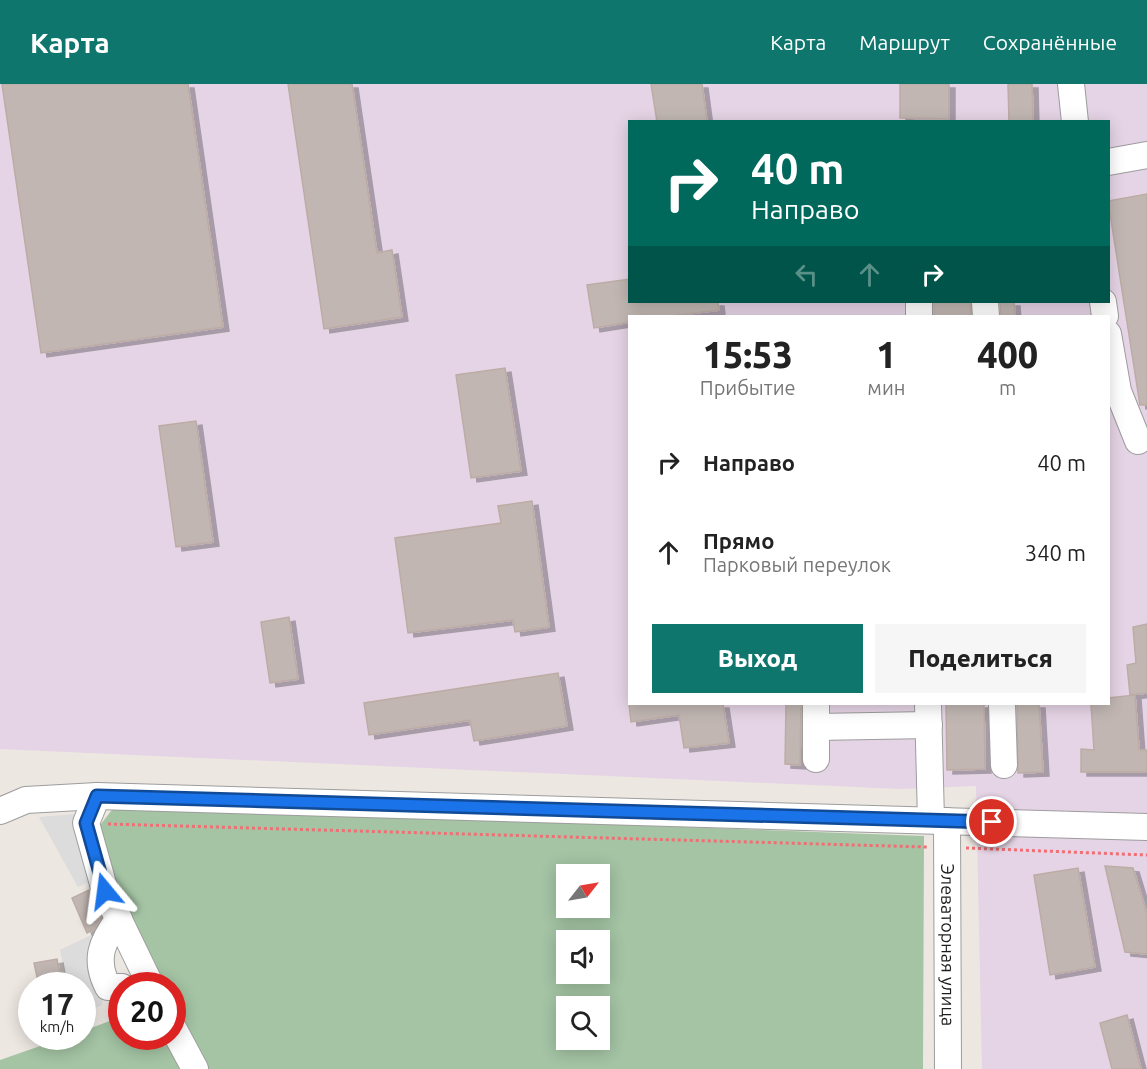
<!DOCTYPE html>
<html lang="ru">
<meta charset="utf-8">
<style>
body{margin:0;font-family:Ubuntu,sans-serif;background:#f6f6f6;color:#222;height:100vh;display:flex;flex-direction:column;font-size:22px;white-space:nowrap}
*{box-sizing:border-box;margin:0}
p{font-size:20px;color:#767676}
.icon{flex:none;width:33px;height:33px;fill:none;stroke:currentColor;stroke-width:2;stroke-linecap:round;stroke-linejoin:round}
.map{position:relative;flex:1;overflow:hidden}
.sheet{position:absolute;left:628px;top:231px;width:482px;height:390px;display:flex;flex-direction:column;background:#fff;border-radius:0px;box-shadow:0 3px 15px #0003}
.sheet>*{flex:none}
.guide{position:absolute;left:628px;top:36px;width:482px;height:183px;border-radius:0px;box-shadow:0 3px 15px #0003;background:#00695c;color:#fff;overflow:hidden}
.needle{width:39px;rotate:59deg}
.controls{position:absolute;left:556px;top:780px;display:grid;gap:12px}
.controls a{display:grid;place-items:center;width:54px;height:54px;border-radius:0px;background:#fff;box-shadow:0 3px 15px #0003;font-size:30px}
.speed{position:absolute;left:18px;top:888px;display:flex;gap:12px;font-size:30px;font-weight:700;text-align:center}
.speed>*{display:grid;place-content:center;width:78px;height:78px;border-radius:50%;background:#fff;box-shadow:0 3px 15px #0003;line-height:1}
.speed small{font-size:15px;font-weight:400}
.speed .limit{border:9px solid #d22;background:#fff;color:#111}
.pin{position:absolute;display:grid;place-items:center;width:51px;height:51px;color:#fff;margin:-26px;border:3px solid #fff;border-radius:50%;box-shadow:0 2px 6px #0007}
.me{position:absolute;width:66px;margin:-33px;rotate:344deg;stroke-linejoin:round;filter:drop-shadow(0 0 4px #0008)}
.turn{display:flex;align-items:center;gap:21px;height:126px;padding:0 24px;font-size:27px}
.turn .icon{width:78px;height:78px;stroke-width:2.5}
.turn b{display:block;font-size:42px;line-height:51px}
.lanes{display:flex;align-items:center;height:57px;padding:0 24px;background:#0003;justify-content:center;gap:30px;direction:ltr}
.lanes .off{opacity:.35}
.eta{display:flex;justify-content:space-evenly;align-items:center;height:102px;text-align:center}
.eta b{font-size:36px;font-weight:800;line-height:42px}
.button{display:flex;gap:12px;margin-top:auto;padding:12px 24px}
.button a{flex:1;height:69px;border-radius:0px;background:#0f766e;color:#fff;font-size:24px;font-weight:800;line-height:69px;text-align:center}
.button a+a{background:#f6f6f6;color:#222}
ul{padding:0;list-style:none}
li{display:flex;align-items:center;gap:18px;height:90px;padding:0 24px}
li div{flex:1}
li b{display:block;font-size:22px}
li em{font-style:normal}
header{display:flex;align-items:center;gap:36px;box-sizing:border-box;height:84px;padding:0 30px;background:#0f766e;color:#fff}
header strong{font-size:28px}
nav{display:flex;gap:33px;margin-inline-start:auto;font-size:21px}
.map>svg:first-child{display:block}
.industrial{fill:#e5d4e5;fill-rule:evenodd}
.cemetery{fill:#a4c4a4;fill-rule:evenodd}
.parking{fill:#dcdcdc}
.building{fill:#c1b6b2;stroke:#bdaca5;stroke-width:1.5;filter:url(#shadow)}
.lines{fill:none;stroke-linecap:round;stroke-linejoin:round}
.minor-casing{stroke:#9d9d9d;stroke-width:28}
.path{stroke:#f16e74;stroke-width:3;stroke-dasharray:3 3;stroke-linecap:butt}
.minor{stroke:#fff;stroke-width:26}
.route-casing{stroke:#114b97;stroke-width:15}
.route{stroke:#1a73e8;stroke-width:10}
.labels{text-anchor:middle;stroke-width:5;stroke-linejoin:round;paint-order:stroke}
.street-label{font-size:18px;fill:#1c1c1c;stroke:#fff}
</style>
<header>
<strong>Карта</strong>
<nav><a>Карта</a><a>Маршрут</a><a>Сохранённые</a></nav>
</header>
<div class="map">
<svg width="1147" height="985" viewBox="0 0 1147 985">
<defs>
<filter id="shadow"><feDropShadow dx="6" dy="4" stdDeviation="0" flood-color="#0004"/></filter>
</defs>
<rect width="100%" height="100%" fill="#ede7e2"/>
<path class="industrial" d="M0 0H1147V985H982L976 702 900 705 0 665ZM630 38H1108V218H630ZM630 232H1108V620H630Z"/>
<path class="cemetery" d="M115 722 924 752 923 985H0V976L66 953 82 952 83 947 115 935 110 919 121 913 122 952H172V902L142 901 100 760 101 740ZM567 790H600V824H567ZM567 856H600V890H567ZM567 922H600V956H567Z"/>
<g class="parking">
<polygon points="74,730 98,794 78,803 39,733"/>
<polygon points="110,842 102,921 83,930 82,902 67,901 60,866"/>
</g>
<g class="building">
<polygon points="2,0 188,0 223,243 41,269"/>
<polygon points="288,0 352,0 377,169 392,166 402,233 324,245"/>
<polygon points="651,0 702,0 707,38 657,38"/>
<polygon points="900,0 949,0 949,35 900,34"/>
<polygon points="1008,0 1032,0 1033,38 1009,38"/>
<polygon points="1147,110 1147,321 1140,321 1108,117"/>
<polygon points="630,195 630,218 718,218 719,226 671,232 630,232 630,238 594,244 587,201"/>
<polygon points="934,218 970,218 971,232 934,232"/>
<polygon points="1000,218 1014,218 1015,232 1001,232"/>
<polygon points="505,284 521,387 471,394 456,291"/>
<polygon points="196,337 213,458 176,463 159,342"/>
<polygon points="532,417 549,543 515,548 513,536 408,549 395,454 501,439 498,422"/>
<polygon points="289,533 298,595 270,599 261,538"/>
<polygon points="1147,540 1147,609 1130,611 1127,581 1136,579 1133,543"/>
<polygon points="558,589 567,642 474,657 470,636 369,651 364,619"/>
<polygon points="1135,611 1139,666 1147,666 1147,688 1081,688 1081,665 1094,666 1091,620 1108,620 1108,614"/>
<polygon points="629,620 723,620 729,659 684,664 679,631 631,638"/>
<polygon points="786,620 801,620 800,681 785,680"/>
<polygon points="946,620 984,620 985,685 947,686"/>
<polygon points="1017,620 1039,620 1043,688 1018,689"/>
<polygon points="1105,782 1133,784 1147,830 1147,870 1125,868"/>
<polygon points="1078,784 1095,883 1050,891 1034,791"/>
<polygon points="89,806 99,836 94,845 87,849 72,814"/>
<polygon points="57,875 62,902 39,902 34,879"/>
<polygon points="1127,931 1141,985 1112,985 1100,939"/>
</g>
<g class="lines">
<g class="minor-casing">
<g id="minor">
<polyline points="1071,0 1075,38"/>
<polyline points="1108,78 1147,71"/>
<polyline points="919,218 919,232"/>
<polyline points="985,218 986,232"/>
<polyline points="1103,218 1105,232"/>
<polyline points="1108,250 1118,307 1138,357"/>
<polyline points="928,620 931,736"/>
<polyline points="1002,620 1004,681"/>
<polyline points="816,643 929,641"/>
<polyline points="816,675 816,620"/>
<polyline points="97,712 86,739 105,807 151,902"/>
<polyline points="0,727 26,716 97,712 1147,743"/>
<path id="s1" d="M947 737 948 985"/>
<path d="M119 835C101 858 94 876 108 903H122"/>
<polyline points="172,942 195,985"/>
</g>
</g>
<g class="path">
<polyline points="108,740 927,763"/>
<polyline points="966,764 1147,771"/>
</g>
<use href="#minor" class="minor"/>
</g>
<g class="lines">
<g class="route-casing">
<polyline id="route" points="105,807 86,739 97,712 992,738"/>
</g>
<use href="#route" class="route"/>
</g>
<g class="labels">
<g class="street-label">
<text dy="6" stroke="none"><textPath href="#s1" startOffset="124">Элеваторная улица</textPath></text>
</g>
</g>
</svg>
<div class="controls">
<a><svg class="needle" viewBox="-14 -14 28 28"><path d="M0-13l5 13h-10z" fill="#e53935"/><path d="M0 13l5-13h-10z" fill="#767676"/></svg></a>
<a><svg class="icon" aria-label="sound" viewBox="0 0 24 24"><path d="M4 9h4l5-4v14l-5-4H4zM17 9q2 3 0 6"/></svg></a>
<a><svg class="icon" aria-label="search" viewBox="0 0 24 24"><circle cx="10" cy="10" r="6"/><path d="M15 15l6 6"/></svg></a>
</div>
<div class="speed"><div>17<small>km/h</small></div><div class="limit">20</div></div>
<div class="pin" style="left:992px;top:738px;background:#d93025"><svg class="icon" aria-label="arrive" viewBox="0 0 24 24"><path d="M6 21V4h12l-3 4 3 4H6"/></svg></div>
<svg class="me" style="left:105px;top:807px" viewBox="-20 -20 40 40"><path d="M0-17L14 15 0 8-14 15z" fill="#1a73e8" stroke="#fff" stroke-width="4"/></svg>
<div class="guide">
<div class="turn"><svg class="icon" aria-label="right" viewBox="0 0 24 24"><path d="M7 20v-9h11M14 6l5 5-5 5"/></svg><div><b>40 m</b>Направо</div></div>
<div class="lanes"><svg class="icon off" aria-label="left" viewBox="0 0 24 24"><path d="M17 20v-9H6M10 6l-5 5 5 5"/></svg><svg class="icon off" aria-label="ahead" viewBox="0 0 24 24"><path d="M12 20V5M6 11l6-6 6 6"/></svg><svg class="icon" aria-label="right" viewBox="0 0 24 24"><path d="M7 20v-9h11M14 6l5 5-5 5"/></svg></div>
</div>
<section class="sheet">
<div class="eta">
<div><b>15:53</b><p>Прибытие</p></div>
<div><b>1</b><p>мин</p></div>
<div><b>400</b><p>m</p></div>
</div>
<ul>
<li><svg class="icon" aria-label="right" viewBox="0 0 24 24"><path d="M7 20v-9h11M14 6l5 5-5 5"/></svg><div><b>Направо</b></div><em>40 m</em></li>
<li><svg class="icon" aria-label="ahead" viewBox="0 0 24 24"><path d="M12 20V5M6 11l6-6 6 6"/></svg><div><b>Прямо</b><p>Парковый переулок</p></div><em>340 m</em></li>
</ul>
<div class="button"><a>Выход</a><a>Поделиться</a></div>
</section>
</div>
